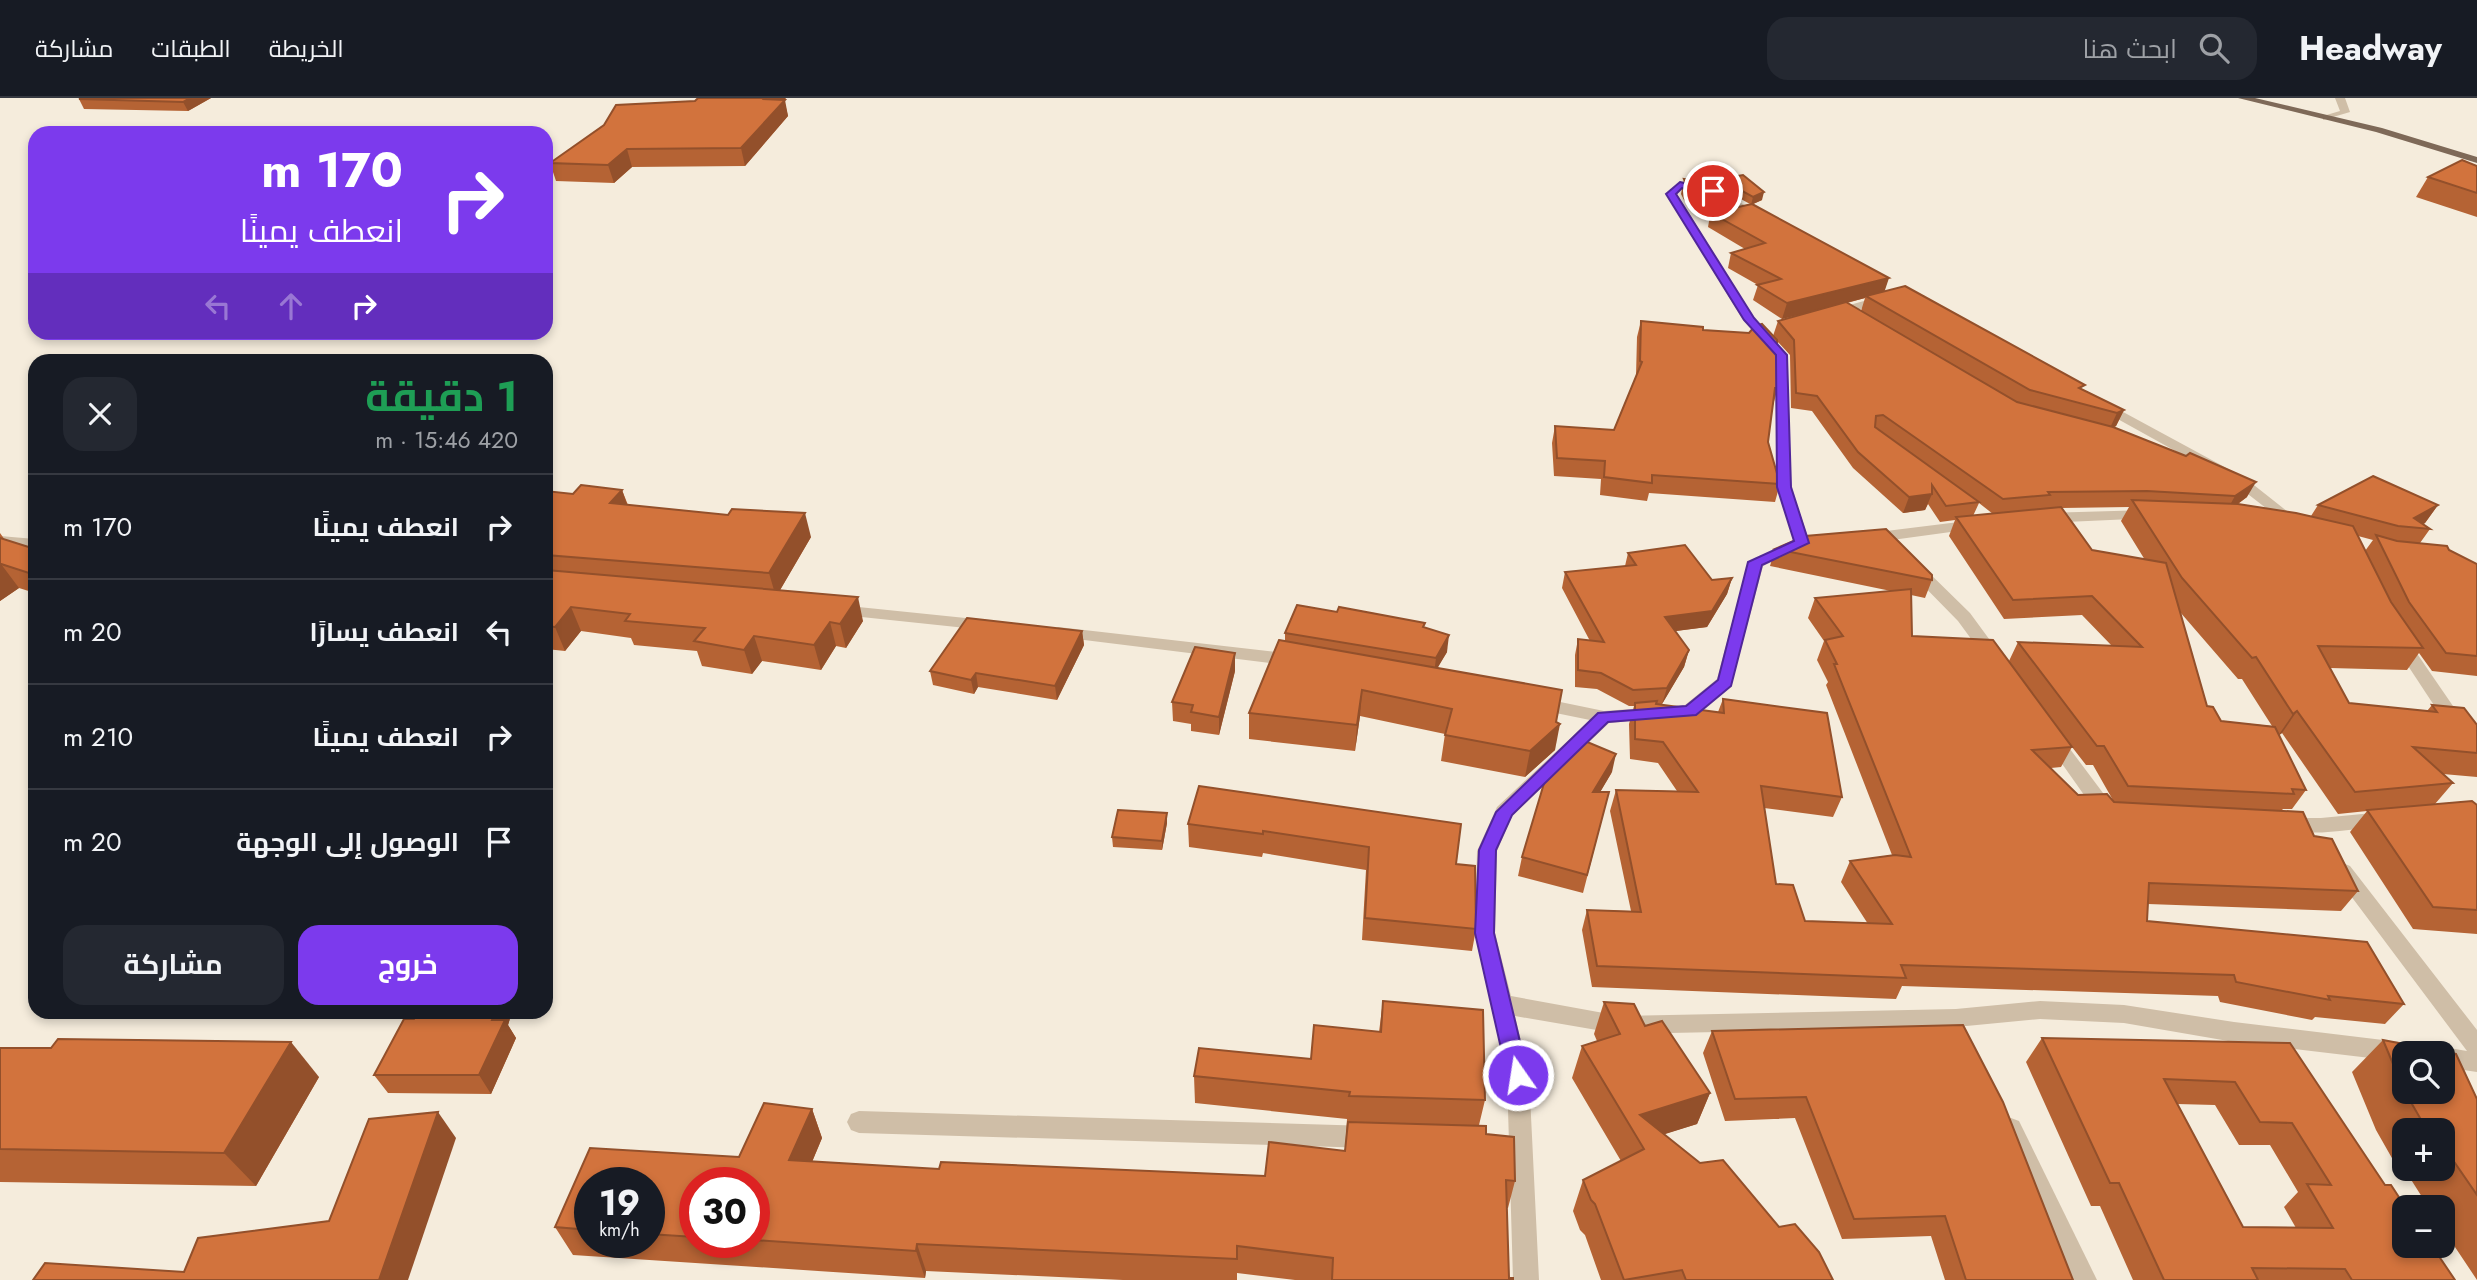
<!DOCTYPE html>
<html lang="ar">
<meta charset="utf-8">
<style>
body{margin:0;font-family:Jost,Cairo,sans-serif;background:#242831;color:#f1f3f6;direction:rtl;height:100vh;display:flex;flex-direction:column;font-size:26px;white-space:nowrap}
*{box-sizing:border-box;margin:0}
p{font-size:23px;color:#9ea1a6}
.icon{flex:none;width:38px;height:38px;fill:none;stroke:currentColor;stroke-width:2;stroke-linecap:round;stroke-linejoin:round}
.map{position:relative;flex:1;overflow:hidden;direction:ltr}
.panel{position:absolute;left:28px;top:256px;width:525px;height:665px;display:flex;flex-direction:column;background:#171b24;border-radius:21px;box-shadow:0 4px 10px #0003;direction:rtl}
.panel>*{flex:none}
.hud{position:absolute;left:28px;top:28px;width:525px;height:214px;border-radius:21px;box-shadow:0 4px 10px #0003;direction:rtl;background:#7c3aed;color:#fff;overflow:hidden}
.fabs{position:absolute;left:2392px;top:943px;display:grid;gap:14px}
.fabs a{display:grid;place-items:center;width:63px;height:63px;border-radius:14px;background:#171b24;box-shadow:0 4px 10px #0003;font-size:35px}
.speed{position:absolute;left:574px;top:1069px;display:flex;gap:14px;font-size:35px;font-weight:700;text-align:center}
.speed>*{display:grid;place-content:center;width:91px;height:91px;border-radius:50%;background:#171b24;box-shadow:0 4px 10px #0003;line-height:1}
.speed small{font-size:18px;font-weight:400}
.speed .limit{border:10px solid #d22;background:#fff;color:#111}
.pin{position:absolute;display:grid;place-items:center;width:60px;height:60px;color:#fff;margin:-30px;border:4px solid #fff;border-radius:50%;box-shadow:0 2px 7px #0007}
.me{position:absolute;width:77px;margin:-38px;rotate:347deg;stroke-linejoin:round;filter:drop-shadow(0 0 5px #0008)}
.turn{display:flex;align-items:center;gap:24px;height:147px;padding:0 35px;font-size:32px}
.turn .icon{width:91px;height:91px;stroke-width:2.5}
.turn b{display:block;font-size:49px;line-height:60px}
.lanes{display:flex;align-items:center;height:66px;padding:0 35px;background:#0003;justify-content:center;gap:35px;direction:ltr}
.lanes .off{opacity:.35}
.round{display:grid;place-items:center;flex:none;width:74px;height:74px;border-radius:21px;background:#242831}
.head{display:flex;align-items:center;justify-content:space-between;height:119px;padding:0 35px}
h1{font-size:42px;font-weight:700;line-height:52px;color:#1e9e55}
.button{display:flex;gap:14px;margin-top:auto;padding:14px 35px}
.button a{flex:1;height:80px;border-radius:21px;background:#7c3aed;color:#fff;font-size:28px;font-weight:700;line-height:80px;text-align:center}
.button a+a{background:#242831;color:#f1f3f6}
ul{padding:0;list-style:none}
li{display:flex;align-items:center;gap:21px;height:105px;padding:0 35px;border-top:2px solid #363941}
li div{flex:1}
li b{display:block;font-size:26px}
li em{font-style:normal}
header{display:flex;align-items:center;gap:42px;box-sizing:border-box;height:98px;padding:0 35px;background:#171b24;border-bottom:2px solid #363941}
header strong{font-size:33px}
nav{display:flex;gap:38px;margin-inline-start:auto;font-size:24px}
.search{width:490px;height:63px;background:#242831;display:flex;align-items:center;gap:18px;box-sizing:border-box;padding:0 24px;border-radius:21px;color:#9ea1a6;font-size:26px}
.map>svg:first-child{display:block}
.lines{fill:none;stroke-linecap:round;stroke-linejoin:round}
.minor{fill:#cfbea7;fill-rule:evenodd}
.primary{fill:#7e6958;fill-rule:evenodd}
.wall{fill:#b56334;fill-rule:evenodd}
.shaded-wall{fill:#93502b}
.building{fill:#d2733d;stroke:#93502b;stroke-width:2;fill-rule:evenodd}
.route{fill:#7c3aed;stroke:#51269a;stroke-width:2}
</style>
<header>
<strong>Headway</strong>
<div class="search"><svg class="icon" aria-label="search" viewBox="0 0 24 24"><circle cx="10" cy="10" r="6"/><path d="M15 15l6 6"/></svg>ابحث هنا</div>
<nav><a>الخريطة</a><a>الطبقات</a><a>مشاركة</a></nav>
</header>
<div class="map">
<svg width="2477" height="1182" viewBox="0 0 2477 1182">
<rect width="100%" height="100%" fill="#f5ecdc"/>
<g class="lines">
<g class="minor">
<polygon points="2335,0 2345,0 2350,14 2323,22 2323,18 2340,13"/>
<polygon points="1680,84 1717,91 1765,119 1756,121 1710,96 1682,91 1677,96 1754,220 1787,257 1791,389 1810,445 1763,468 1731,588 1696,617 1609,625 1512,718 1497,753 1495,835 1511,898 1620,918 1956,911 2040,903 2124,907 2234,924 2416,946 2424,949 2427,956 2404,956 2404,964 2234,944 2124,925 2040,921 1956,929 1620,936 1515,918 1529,977 1539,1182 1513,1182 1507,977 1475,835 1477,753 1497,709 1590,622 1536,611 1527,605 1536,599 1604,613 1685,607 1717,581 1748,465 1794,443 1777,389 1775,258 1743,222 1666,96"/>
<polygon points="1885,197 1889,198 1889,204 1831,218 1825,214"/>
<polygon points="2101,302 2245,380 2302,425 2299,428 2289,428 2235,386 2096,309 2094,306"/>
<polygon points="2149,412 2154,414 2157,417 2154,420 2044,425 2036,420 2044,415"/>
<polygon points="1975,422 1980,424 1983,427 1980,430 1870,445 1862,440 1870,435"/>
<polygon points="0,438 35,441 35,451 0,448"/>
<polygon points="1916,466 1922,468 1970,515 2003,560 2000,564 1988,564 1958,523 1910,474 1908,471"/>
<polygon points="839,507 985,522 993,527 985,532 833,516 831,512 833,508"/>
<polygon points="1058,529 1295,556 1304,562 1295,568 1052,538 1050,534"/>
<polygon points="2401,540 2407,541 2477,643 2477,663 2470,662 2393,545"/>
<polygon points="2052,633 2058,635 2115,711 2118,716 2115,721 2101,721 2046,643 2043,639 2046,635"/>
<path d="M2383 714 2390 716 2393 721 2390 726 2383 728C2350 731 2311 740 2278 730L2275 725 2278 720H2321Z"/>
<polygon points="2343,765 2350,768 2477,932 2477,974 2443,969 2443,956 2433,956 2443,949 2467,953 2336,778 2333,773 2336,768"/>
<polygon points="859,1013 1370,1028 1378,1031 1382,1039 1378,1047 1370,1050 859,1035 851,1032 847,1024 851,1016"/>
<polygon points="2011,1020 2019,1023 2097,1182 2071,1182 1999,1031 2003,1023"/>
</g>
<polygon class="primary" points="2238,0 2255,0 2382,30 2477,59 2477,65 2376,34"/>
</g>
<g class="wall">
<polygon points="211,0 188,13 84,11 79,1"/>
<polygon points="698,0 786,0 784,2 788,18 745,68 632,69 614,85 556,83 550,65 695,3"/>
<polygon points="2477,68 2477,119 2416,99 2428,79"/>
<path d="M1684 81 1719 87 1720 81 1762 102 1753 106 1884 193 2124 312 2116 328 2114 329 2247 399 2238 406 2311 418 2318 407H2438L2425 425 2423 426 2430 431 2420 445 2449 452 2477 466V578L2432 573 2419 555 2407 572 2330 570 2349 605 2427 613 2432 607 2477 627V679L2443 676 2453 685 2435 706 2477 707V836L2413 831 2350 734 2367 713 2338 716 2282 635 2279 637 2306 692 2292 711H2283L2281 713 2314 738 2358 793 2341 813 2148 806 2147 823 2404 906 2385 926 2315 919 2312 922 2220 904 2218 898 1902 888 1896 901 1592 889 1582 832 1587 812 1631 813 1610 713 1616 692 1677 693 1658 665 1630 661 1629 626 1634 608H1629L1597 591 1575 589V557L1578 541 1590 543 1562 490 1565 474 1625 468 1628 455 1712 482 1732 480 1727 496 1707 529 1675 533 1689 552 1684 569 1662 606H1657L1718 614 1723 601 1842 699 1833 719 1764 710 1776 786 1805 823 1868 826 1841 784 1850 763 1892 757 1826 587 1828 584 1817 562 1824 543 1808 520 1815 500 1891 493 1770 468 1775 451 1932 482 1925 500 1911 497 1912 538 2009 563 2018 544 2112 548 2082 517 2004 521 1949 438 1955 422 1940 424 1928 406 1925 412 1903 415 1853 370 1812 313 1791 310 1790 257 1777 243 1778 290 1773 307 1768 344 1780 386 1775 404 1649 395 1647 403 1600 397 1601 381 1554 378 1552 345 1555 328 1614 332 1636 278 1637 239 1641 223 1703 232 1773 238 1778 223 1827 210 1782 221 1753 202 1758 187 1728 170 1731 155 1745 151 1708 129 1710 118 1684 102 1681 96ZM1739 100 1750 106 1737 109ZM1865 200 1861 213 1847 205ZM1979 405 1993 416 1973 418ZM2129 409 2121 423 2145 462 2092 452 2062 410ZM2358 438 2373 442 2365 453ZM2180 514 2238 581H2242L2272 628 2221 623 2207 608ZM2072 649 2086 667H2093L2114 704 2078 697 2051 670 2061 669Z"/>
<polygon points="622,392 628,407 811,439 780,492 863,523 846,550 836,548 821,572 762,563 752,576 702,568 697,553 634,547 631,540 581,533 565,553 546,551 546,393 573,396"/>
<polygon points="0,435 5,442 35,451 35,495 19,490 0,503"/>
<polygon points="1424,529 1447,554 1437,570 1556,624 1555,652 1525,679 1441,663 1445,636 1360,618 1355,653 1249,641 1249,615 1285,544 1285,535"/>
<polygon points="1082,533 1084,547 1057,602 978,589 974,596 933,587 930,573"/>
<polygon points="1235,573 1219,637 1191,633 1191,626 1173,623 1172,604"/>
<polygon points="1612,674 1600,694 1609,694 1583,795 1518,778 1522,759"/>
<polygon points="1199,688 1456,766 1476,831 1472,853 1362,842 1366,772 1263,755 1262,759 1189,749 1188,726"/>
<polygon points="1167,715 1167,725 1162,752 1113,749 1112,739"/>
<path d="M1383 903 1483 912 1485 1002 1479 1027 1486 1028V1036L1514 1039 1515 1083 1508 1110H1507L1509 1180H1513V1182H1295L1237 1175V1182H1123L926 1173 925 1180 573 1157 555 1129 590 1050 739 1059 764 1005 812 1011 822 1040 812 1064 939 1071 941 1064 1265 1078 1269 1044 1345 1053 1347 1021 1195 1005 1194 978 1199 950 1311 961 1314 927 1379 934ZM590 1085H649V1144H590ZM695 1085H754V1144H695Z"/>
<polygon points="1604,904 1645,928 1710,995 1697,1026 1664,1036 1779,1129 1833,1182 1601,1182 1585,1137 1580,1132 1573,1113 1583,1082 1621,1063 1572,980 1582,948 1597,943 1594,936"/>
<polygon points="417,914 512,914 508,927 516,940 491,996 388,995 374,977 414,921"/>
<polygon points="1712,933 2073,1182 1945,1182 1931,1138 1842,1141 1795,1020 1725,1023 1703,955"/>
<path d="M2042 940 2290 945 2385 1087 2455 1182H2133L2100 1108H2091L2026 964ZM2177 1006 2215 1007 2239 1047H2270L2298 1094 2284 1109 2296 1130 2243 1129Z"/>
<path d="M2383 942 2456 956 2477 1001V1182L2443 1131V1110H2429L2410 1080 2405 1083 2376 1032 2352 974ZM2404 956H2443V994H2404ZM2404 1032H2443V1071H2404Z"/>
<polygon points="0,950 51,950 319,979 256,1088 0,1084"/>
</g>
<g class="shaded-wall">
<polygon points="190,0 211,0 188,13 183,4"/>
<polygon points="765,0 786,0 768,18"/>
<polygon points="785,2 788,18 745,68 741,50"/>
<polygon points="627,51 632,69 614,85 608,67"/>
<polygon points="1764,94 1762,102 1751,107 1753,99"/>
<polygon points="1739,98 1736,113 1717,118 1720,106"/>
<polygon points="1889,180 1884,195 1866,198 1865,200 1782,221 1787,205"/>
<polygon points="2124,312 2116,328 2109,332 2117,315"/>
<polygon points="2256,384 2247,399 2226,414 2235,398"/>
<polygon points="622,392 630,415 610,405"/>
<polygon points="1932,396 1925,412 1903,415 1909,399"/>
<polygon points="2438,407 2425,425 2417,430 2414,420"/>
<polygon points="805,415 811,439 776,499 769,475"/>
<polygon points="1,466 19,490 0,503 0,467"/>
<polygon points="1732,480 1727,496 1707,529 1661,535 1665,519"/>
<polygon points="858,499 863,523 846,550 840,526"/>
<polygon points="571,509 581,533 565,553 555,529"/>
<polygon points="830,524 836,548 821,572 814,547"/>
<polygon points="1082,533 1084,547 1057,602 1055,588"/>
<polygon points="1449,537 1447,554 1434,576 1436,560"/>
<polygon points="754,538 762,563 752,576 744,552"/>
<polygon points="1689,552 1684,569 1662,606 1667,590"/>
<polygon points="1235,555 1235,573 1219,637 1219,619"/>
<polygon points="976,575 978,589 974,596 971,582"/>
<polygon points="1362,592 1360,618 1355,653 1357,627"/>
<polygon points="2297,613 2282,635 2278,638 2293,616"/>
<polygon points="1560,626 1555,652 1525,679 1530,653"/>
<polygon points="1616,656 1612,674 1589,713 1593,694"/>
<polygon points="1167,715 1167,725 1162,752 1162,743"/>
<polygon points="495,914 512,914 508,927 516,940 491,996 479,977"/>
<polygon points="291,944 319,979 256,1088 224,1055"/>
<polygon points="1710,995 1697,1026 1640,1044 1640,1017"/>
<polygon points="812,1011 822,1040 801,1090 789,1062"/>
<polygon points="438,1014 456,1040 408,1182 379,1182"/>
<polygon points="917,1146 926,1173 925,1180 916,1153"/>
</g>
<g class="building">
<polygon points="82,0 190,0 183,4 79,1"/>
<polygon points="698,0 765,0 764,1 785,2 741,50 627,51 608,67 550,65 604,27 616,7 695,3"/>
<polygon points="2462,62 2477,68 2477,95 2428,79"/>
<polygon points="1743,77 1764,94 1753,99 1720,81"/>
<polygon points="1684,81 1713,84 1739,98 1720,106 1687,87"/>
<polygon points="1752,106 1889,180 1787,205 1757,187 1781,181 1731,155 1765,145 1711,115"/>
<polygon points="1905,188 2085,287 2079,290 2124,312 2117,315 2030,292 1866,198"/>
<polygon points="1846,204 2017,304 2113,329 2186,358 2190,355 2256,384 2235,398 2147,393 2048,394 2050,397 2003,401 1883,317 1876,318 1875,329 1979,404 1946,408 1932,387 1932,396 1909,399 1858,354 1817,298 1796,295 1794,242 1778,223"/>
<polygon points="1641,223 1703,229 1703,232 1749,235 1755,228 1762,226 1777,242 1778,290 1775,290 1768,344 1780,386 1652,377 1652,385 1604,379 1605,363 1557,360 1555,328 1614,332 1642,264 1640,263"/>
<polygon points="2373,378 2438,407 2414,420 2430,431 2398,428 2318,407"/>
<polygon points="581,387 622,392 610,405 728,417 732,411 805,415 769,475 546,457 546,393 573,396"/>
<polygon points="2132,402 2238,406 2296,415 2353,428 2391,504 2423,550 2318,548 2349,605 2437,614 2432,607 2464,610 2477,627 2477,655 2413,649 2453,685 2355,694 2297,613 2293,616 2256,559 2252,560 2182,480"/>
<polygon points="2061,409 2092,452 2166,465 2207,608 2213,609 2221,623 2275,629 2306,692 2292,691 2294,696 2128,688 2104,648 2097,648 2018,544 2142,549 2092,498 2013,502 1956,419"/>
<polygon points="1886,431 1932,477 1932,482 1775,451 1805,438"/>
<polygon points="2376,437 2397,443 2447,448 2449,452 2477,466 2477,558 2446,555 2409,504"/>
<polygon points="0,440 35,451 35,477 1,466 0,467"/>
<polygon points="1685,447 1712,482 1732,480 1712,513 1665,519 1689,552 1667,590 1633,592 1601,575 1578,572 1578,541 1604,544 1565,474 1636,467 1628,455"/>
<polygon points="546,472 858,499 840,526 830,524 814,547 754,538 744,552 694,543 705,530 625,523 630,516 571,509 555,529 546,528"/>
<polygon points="1911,491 1912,538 1993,542 2072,649 2032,652 2078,697 2107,696 2114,704 2303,714 2314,738 2332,741 2358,793 2149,785 2147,823 2367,844 2404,906 2328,898 2330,902 2236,884 2234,877 1901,867 1906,880 1597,868 1587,812 1641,814 1616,692 1698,694 1663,644 1635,641 1635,605 1657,603 1656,606 1724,615 1723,601 1827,615 1842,699 1761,688 1776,786 1793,787 1805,823 1892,826 1850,763 1895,757 1911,759 1834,566 1837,566 1825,542 1843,538 1815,500"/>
<polygon points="1297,507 1337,514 1339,509 1425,525 1423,529 1449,537 1436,560 1285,535"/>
<polygon points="967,520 1082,533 1055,588 976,575 971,582 930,573"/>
<polygon points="1279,542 1562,592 1556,624 1560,626 1530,653 1445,637 1452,611 1362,592 1357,627 1249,615"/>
<polygon points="1195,549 1235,555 1219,619 1191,614 1193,607 1172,604"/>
<polygon points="1580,641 1616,656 1593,694 1609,694 1587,777 1522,759 1548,672"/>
<polygon points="1199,688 1461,726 1456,766 1475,768 1476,831 1365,820 1369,749 1263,733 1263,736 1188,726"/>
<polygon points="2472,703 2477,707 2477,812 2433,809 2367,712"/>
<polygon points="1118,712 1167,715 1162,743 1112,739"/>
<polygon points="1383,903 1483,912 1485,1002 1349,998 1350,994 1194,978 1199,950 1311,961 1314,927 1381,934"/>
<polygon points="1604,904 1634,906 1645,928 1662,923 1710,995 1640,1017 1700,1065 1723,1062 1779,1129 1795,1126 1819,1154 1833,1182 1686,1182 1682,1172 1624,1182 1595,1106 1591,1102 1583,1082 1644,1051 1582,948 1620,936"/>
<polygon points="417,914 495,914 492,922 505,922 479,977 374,977 404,921 414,921"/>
<polygon points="1963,927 2003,1004 2073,1182 1966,1182 1945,1118 1854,1121 1806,999 1735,1001 1712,933"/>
<path d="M2042 940 2290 945 2385 1087H2391L2406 1110H2404V1148H2432L2455 1182H2352L2345 1171 2252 1170 2258 1182H2164L2119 1085H2110ZM2164 981 2235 984 2260 1024 2292 1025 2331 1087 2307 1086 2333 1130 2243 1129Z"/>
<polygon points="58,941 291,944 224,1055 0,1051 0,950 51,950"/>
<polygon points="2383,942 2456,956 2477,1001 2477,1097 2444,1049 2443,1050 2443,1032 2427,1032 2405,994 2443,994 2443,956 2404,956 2404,992"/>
<polygon points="764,1005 812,1011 789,1062 939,1071 941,1064 1265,1078 1269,1044 1345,1053 1348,1024 1486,1028 1486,1036 1514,1039 1515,1083 1506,1082 1509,1180 1513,1180 1513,1182 1332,1182 1333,1160 1237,1148 1237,1161 917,1146 916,1153 754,1142 754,1085 695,1085 695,1139 649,1136 649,1085 590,1085 590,1132 555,1129 590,1050 739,1059"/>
<polygon points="438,1014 379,1182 33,1182 45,1165 184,1174 198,1140 329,1123 369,1021"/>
</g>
<polygon class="route" points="1680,84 1718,93 1713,96 1682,90 1676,96 1754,220 1787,257 1791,389 1809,445 1762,467 1731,588 1696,617 1608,624 1512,717 1496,752 1494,835 1528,977 1525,983 1518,986 1510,983 1507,977 1475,835 1479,752 1496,714 1598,615 1686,608 1718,582 1748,464 1794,443 1777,389 1776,257 1744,222 1666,96"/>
</svg>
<div class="fabs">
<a><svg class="icon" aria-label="search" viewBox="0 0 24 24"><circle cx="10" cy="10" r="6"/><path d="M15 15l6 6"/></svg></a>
<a>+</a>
<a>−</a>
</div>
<div class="speed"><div>19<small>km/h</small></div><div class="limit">30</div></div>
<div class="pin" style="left:1713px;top:93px;background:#d93025"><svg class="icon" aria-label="arrive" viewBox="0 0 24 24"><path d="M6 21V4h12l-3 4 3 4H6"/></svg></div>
<svg class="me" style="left:1518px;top:977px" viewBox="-20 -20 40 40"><circle r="17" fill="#7c3aed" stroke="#fff" stroke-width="3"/><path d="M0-11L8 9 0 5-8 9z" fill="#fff"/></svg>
<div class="hud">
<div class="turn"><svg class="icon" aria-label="right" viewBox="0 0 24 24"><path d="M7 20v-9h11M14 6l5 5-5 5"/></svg><div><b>170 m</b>انعطف يمينًا</div></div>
<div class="lanes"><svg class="icon off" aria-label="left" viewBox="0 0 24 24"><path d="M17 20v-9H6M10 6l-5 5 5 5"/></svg><svg class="icon off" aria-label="ahead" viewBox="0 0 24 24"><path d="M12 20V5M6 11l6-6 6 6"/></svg><svg class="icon" aria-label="right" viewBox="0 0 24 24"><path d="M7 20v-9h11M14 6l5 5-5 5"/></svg></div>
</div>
<section class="panel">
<div class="head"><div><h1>1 دقيقة</h1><p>420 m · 15:46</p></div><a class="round"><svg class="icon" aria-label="close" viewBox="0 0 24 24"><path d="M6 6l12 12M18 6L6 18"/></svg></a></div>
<ul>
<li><svg class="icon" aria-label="right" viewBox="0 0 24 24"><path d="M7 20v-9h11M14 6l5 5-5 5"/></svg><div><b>انعطف يمينًا</b></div><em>170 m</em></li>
<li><svg class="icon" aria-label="left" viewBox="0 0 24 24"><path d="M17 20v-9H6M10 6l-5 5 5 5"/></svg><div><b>انعطف يسارًا</b></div><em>20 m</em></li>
<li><svg class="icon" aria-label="right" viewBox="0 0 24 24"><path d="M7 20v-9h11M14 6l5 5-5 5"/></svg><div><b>انعطف يمينًا</b></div><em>210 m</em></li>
<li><svg class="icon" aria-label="arrive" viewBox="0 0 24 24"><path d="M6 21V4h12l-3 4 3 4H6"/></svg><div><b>الوصول إلى الوجهة</b></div><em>20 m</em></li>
</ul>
<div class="button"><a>خروج</a><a>مشاركة</a></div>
</section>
</div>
